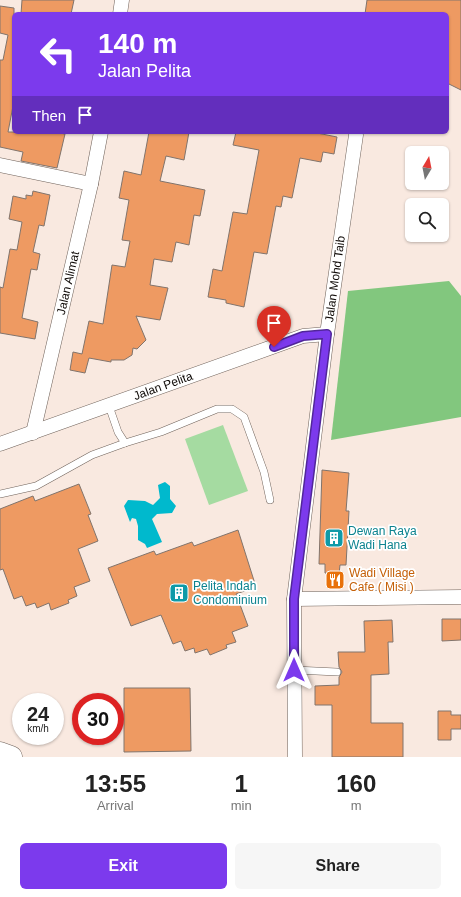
<!DOCTYPE html>
<style>
body{margin:0;font-family:Helvetica,sans-serif;background:#f6f6f6;color:#222;height:100vh;display:flex;flex-direction:column;font-size:15px;white-space:nowrap}
*{box-sizing:border-box;margin:0}
p{font-size:13px;color:#767676}
.icon{flex:none;width:22px;height:22px;fill:none;stroke:currentColor;stroke-width:2;stroke-linecap:round;stroke-linejoin:round}
.map{position:relative;height:757px;overflow:hidden}
.details{display:flex;flex-direction:column;background:#fff;flex:1}
.details>*{flex:none}
.top-card{position:absolute;left:12px;top:12px;width:437px;height:122px;border-radius:6px;box-shadow:0 1px 3px #0004;background:#7c3aed;color:#fff;overflow:hidden}
.needle{width:26px;rotate:10deg}
.controls{position:absolute;left:405px;top:146px;display:grid;gap:8px}
.controls a{display:grid;place-items:center;width:44px;height:44px;border-radius:6px;background:#fff;box-shadow:0 1px 3px #0004;font-size:20px}
.speed{position:absolute;left:12px;top:693px;display:flex;gap:8px;font-size:20px;font-weight:700;text-align:center}
.speed>*{display:grid;place-content:center;width:52px;height:52px;border-radius:50%;background:#fff;box-shadow:0 1px 3px #0004;line-height:1}
.speed small{font-size:10px;font-weight:400}
.speed .limit{border:6px solid #d22;background:#fff;color:#111}
.pin{position:absolute;display:grid;place-items:center;width:34px;height:34px;color:#fff;margin:-41px -17px;border-radius:50% 50% 50% 0;rotate:-45deg;box-shadow:0 0 4px #0007}
.pin .icon{rotate:45deg}
.me{position:absolute;width:44px;margin:-22px;rotate:0deg;stroke-linejoin:round;filter:drop-shadow(0 0 3px #0008)}
.turn{display:flex;align-items:center;gap:14px;height:84px;padding:0 20px;font-size:18px}
.turn .icon{width:52px;height:52px;stroke-width:2.5}
.turn b{display:block;font-size:28px;line-height:34px}
.then{display:flex;align-items:center;height:38px;padding:0 20px;background:#0003;gap:8px;font-size:15px}
.eta{display:flex;justify-content:space-evenly;align-items:center;height:68px;text-align:center}
.eta b{font-size:24px;font-weight:700;line-height:28px}
.primary-button{display:flex;gap:8px;margin-top:auto;padding:8px 20px}
.primary-button a{flex:1;height:46px;border-radius:6px;background:#7c3aed;color:#fff;font-size:16px;font-weight:700;line-height:46px;text-align:center}
.primary-button a+a{background:#f6f6f6;color:#222}
.map>svg:first-child{display:block}
.green{fill:#a5dba1}
.forest{fill:#82c77e}
.water{fill:#00b9cd}
.building{fill:#ee9a62;stroke:#81746c}
.lines{fill:none;stroke-linecap:round;stroke-linejoin:round}
.service-casing{stroke:#6f625a;stroke-width:8}
.minor-casing{stroke:#6f625a;stroke-width:15}
.trunk-casing{stroke:#6f625a;stroke-width:23}
.service{stroke:#fff;stroke-width:7}
.minor{stroke:#fff;stroke-width:14}
.trunk{stroke:#fff;stroke-width:22}
.route-casing{stroke:#51269a;stroke-width:10}
.route{stroke:#7c3aed;stroke-width:7}
.labels{text-anchor:middle;stroke-width:3.5;stroke-linejoin:round;paint-order:stroke}
.street-label{font-size:12px;fill:#0f0a07;stroke:#fff}
.culture-label{font-size:12px;fill:#0d838f;stroke:#fff;text-anchor:start}
.food-label{font-size:12px;fill:#c56008;stroke:#fff;text-anchor:start}
</style>
<div class="map">
<svg width="461" height="757" viewBox="0 0 461 757">
<rect width="100%" height="100%" fill="#f9e9e0"/>
<polygon class="green" points="223,425 248,491 209,505 185,439"/>
<polygon class="forest" points="449,281 461,296 461,417 331,440 348,291"/>
<polygon class="water" points="165,482 170,486 170,499 176,506 172,513 157,514 152,519 162,542 147,548 145,544 138,540 138,526 136,519 132,518 130,522 124,506 128,500 145,501 153,505 160,498 158,485"/>
<g class="building">
<polygon points="22,0 74,0 71,14 21,14"/>
<polygon points="367,0 461,0 461,90 447,83 447,14 365,14"/>
<polygon points="0,6 14,8 14,101 8,132 55,132 65,134 57,168 21,161 23,152 0,147 0,60 3,60 8,35 0,33"/>
<polygon points="149,132 189,132 184,160 166,156 160,181 205,190 200,216 194,215 189,245 176,242 172,262 154,259 150,285 168,288 160,320 136,316 146,340 137,349 133,348 132,355 124,360 111,360 111,362 89,358 85,373 70,370 73,352 82,354 89,321 103,324 112,265 125,267 130,241 122,240 129,200 119,198 124,171 141,175"/>
<polygon points="236,132 312,132 337,137 334,154 323,152 321,162 300,158 292,198 283,196 281,207 276,206 267,254 254,252 244,307 226,303 226,300 208,297 213,269 222,271 233,212 247,214 259,150 233,145"/>
<polygon points="33,191 50,195 44,226 39,225 33,252 40,254 37,270 31,269 22,318 38,322 35,339 0,333 0,287 3,288 10,249 17,250 22,222 9,219 13,196 26,199 26,195 32,196"/>
<polygon points="322,470 349,473 346,511 349,511 346,565 340,565 339,574 325,573 325,564 319,564"/>
<polygon points="79,484 91,514 88,515 98,541 78,549 90,581 74,587 77,596 68,600 69,603 51,610 49,603 37,608 35,603 26,606 22,596 14,599 3,569 0,570 0,509 33,496 35,501"/>
<polygon points="238,530 256,587 236,594 248,626 232,632 236,642 226,645 227,648 210,655 207,649 195,653 194,648 185,651 181,641 173,644 161,615 131,626 108,568 154,551 156,555 192,542 194,546"/>
<polygon points="442,619 461,619 461,640 442,641"/>
<polygon points="392,620 393,642 388,642 389,674 371,675 371,723 403,723 403,757 332,757 332,705 315,705 315,686 339,685 339,677 342,672 339,667 338,652 365,652 364,621"/>
<polygon points="124,688 190,688 191,751 124,752"/>
<polygon points="438,711 451,711 451,715 461,715 461,729 451,729 451,740 438,740"/>
</g>
<g class="lines">
<g class="service-casing">
<g id="service">
<polyline points="109,406 118,432 125,443 161,432 217,409 232,409 244,417 264,472 270,500"/>
<polyline points="0,494 36,486 92,455 125,443"/>
<polyline points="295,670 337,672"/>
</g>
</g>
<g class="minor-casing">
<g id="minor">
<polyline points="120,14 122,0"/>
<polyline points="0,165 91,184"/>
<polyline points="33,433 91,184 101,132"/>
<polyline points="0,444 303,336 327,334"/>
<polyline points="294,599 461,597"/>
<polyline points="295,757 294,599 327,334 356,135"/>
</g>
</g>
<g class="trunk-casing">
<polyline id="trunk" points="0,753 11,757"/>
</g>
<use href="#service" class="service"/>
<use href="#minor" class="minor"/>
<use href="#trunk" class="trunk"/>
</g>
<g class="lines">
<g class="route-casing">
<polyline id="route" points="274,347 303,336 327,334 294,599 294,670"/>
</g>
<use href="#route" class="route"/>
</g>
<defs>
<g id="building-square" transform="scale(1)"><rect x="-9" y="-9" width="18" height="18" rx="4" fill="#0f9aa8" stroke="#fff"/><path d="M-4-6H4V6H1V3H-1V6H-4ZM-2.5-4.3h1.7v1.8h-1.7ZM.8-4.3h1.7v1.8H.8ZM-2.5-1h1.7V.8h-1.7ZM.8-1h1.7V.8H.8Z" fill="#fff"/></g>
<g id="restaurant-square" transform="scale(1)"><rect x="-9" y="-9" width="18" height="18" rx="4" fill="#e8710a" stroke="#fff"/><path d="M-5-6h1v4h1v-4h1v4h1v-4h1v5L-1.5 .5V6h-2V.5L-5-1ZM5-6V6H3V1.5H1.5Q1.5-4 5-6Z" fill="#fff"/></g>
</defs>
<g fill-rule="evenodd">
<use href="#building-square" x="334" y="538"/>
<use href="#restaurant-square" x="335" y="580"/>
<use href="#building-square" x="179" y="593"/>
</g>
<g class="labels">
<g class="street-label">
<text transform="translate(335 279) rotate(-82)" y="4">Jalan Mohd Taib</text>
<text transform="translate(68 283) rotate(-77)" y="4">Jalan Alimat</text>
<text transform="translate(163 386) rotate(-20)" y="4">Jalan Pelita</text>
</g>
<g class="culture-label">
<text x="348" y="535">Dewan Raya<tspan x="348" dy="14">Wadi Hana</tspan></text>
<text x="193" y="590">Pelita Indah<tspan x="193" dy="14">Condominium</tspan></text>
</g>
<g class="food-label">
<text x="349" y="577">Wadi Village<tspan x="349" dy="14">Cafe ( Misi )</tspan></text>
</g>
</g>
</svg>
<div class="controls">
<a><svg class="needle" viewBox="-14 -14 28 28"><path d="M0-13l5 13h-10z" fill="#e53935"/><path d="M0 13l5-13h-10z" fill="#767676"/></svg></a>
<a><svg class="icon" aria-label="search" viewBox="0 0 24 24"><circle cx="10" cy="10" r="6"/><path d="M15 15l6 6"/></svg></a>
</div>
<div class="speed"><div>24<small>km/h</small></div><div class="limit">30</div></div>
<div class="pin" style="left:274px;top:347px;background:#d93025"><svg class="icon" aria-label="arrive" viewBox="0 0 24 24"><path d="M6 21V4h12l-3 4 3 4H6"/></svg></div>
<svg class="me" style="left:294px;top:670px" viewBox="-20 -20 40 40"><path d="M0-17L14 15 0 8-14 15z" fill="#7c3aed" stroke="#fff" stroke-width="4"/></svg>
<div class="top-card">
<div class="turn"><svg class="icon" aria-label="left" viewBox="0 0 24 24"><path d="M17 20v-9H6M10 6l-5 5 5 5"/></svg><div><b>140 m</b>Jalan Pelita</div></div>
<div class="then">Then<svg class="icon" aria-label="arrive" viewBox="0 0 24 24"><path d="M6 21V4h12l-3 4 3 4H6"/></svg></div>
</div>
</div>
<section class="details">
<div class="eta">
<div><b>13:55</b><p>Arrival</p></div>
<div><b>1</b><p>min</p></div>
<div><b>160</b><p>m</p></div>
</div>
<div class="primary-button"><a>Exit</a><a>Share</a></div>
</section>
